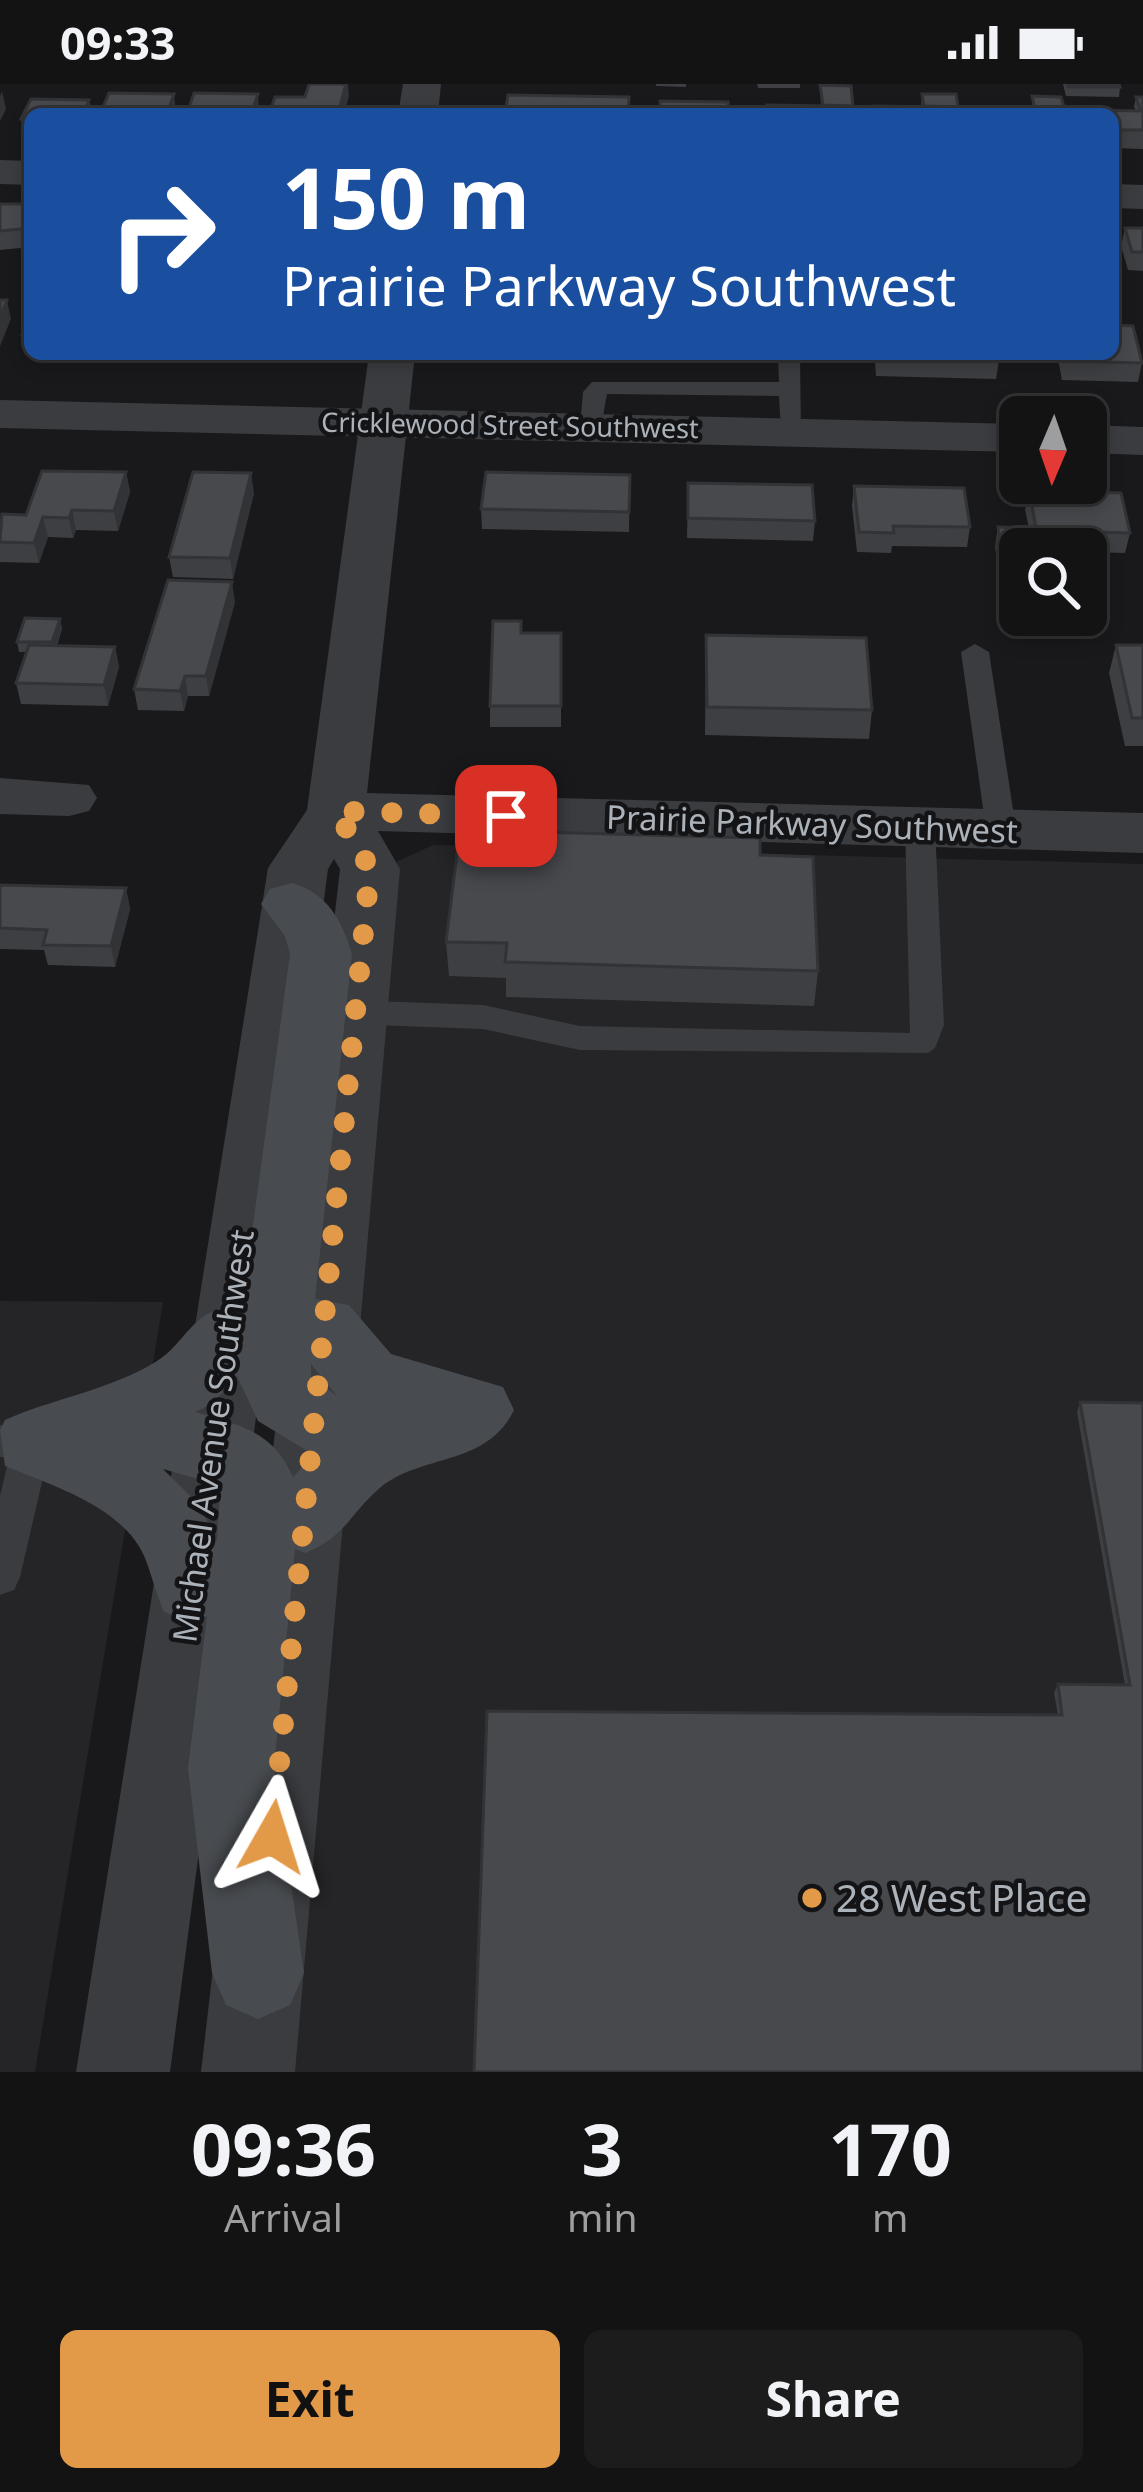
<!DOCTYPE html>
<style>
body{margin:0;font-family:"Noto Sans",sans-serif;background:#1c1c1d;color:#f1f3f6;height:100vh;display:flex;flex-direction:column;font-size:45px;white-space:nowrap}
*{box-sizing:border-box;margin:0}
p{font-size:39px;color:#9d9ea0}
.icon{flex:none;width:66px;height:66px;fill:none;stroke:currentColor;stroke-width:2;stroke-linecap:round;stroke-linejoin:round}
.map{position:relative;height:1988px;overflow:hidden}
.side{display:flex;flex-direction:column;background:#131314;flex:1}
.side>*{flex:none}
.top-card{position:absolute;left:24px;top:24px;width:1095px;height:252px;border-radius:18px;box-shadow:0 6px 18px #0003,0 0 0 3px #323234;background:#1a4fa0;color:#fff;overflow:hidden}
.needle{width:78px;rotate:182deg}
.fabs{position:absolute;left:999px;top:312px;display:grid;gap:24px}
.fabs a{display:grid;place-items:center;width:108px;height:108px;border-radius:18px;background:#131314;box-shadow:0 6px 18px #0003,0 0 0 3px #323234;font-size:60px}
.pin{position:absolute;display:grid;place-items:center;width:102px;height:102px;color:#fff;margin:-51px;border-radius:24px;box-shadow:0 6px 18px #0006}
.me{position:absolute;width:132px;margin:-66px;rotate:6deg;stroke-linejoin:round;filter:drop-shadow(0 0 9px #0008)}
.turn{display:flex;align-items:center;gap:42px;height:252px;padding:0 60px;font-size:54px}
.turn .icon{width:156px;height:156px;stroke-width:2.5}
.turn b{display:block;font-size:84px;line-height:102px}
.eta{display:flex;justify-content:space-evenly;align-items:center;height:204px;text-align:center}
.eta b{font-size:72px;font-weight:700;line-height:84px}
.action{display:flex;gap:24px;margin-top:auto;padding:24px 60px}
.action a{flex:1;height:138px;border-radius:18px;background:#e29a49;color:#111;font-size:48px;font-weight:700;line-height:138px;text-align:center}
.action a+a{background:#1c1c1d;color:#f1f3f6}
.status{display:flex;justify-content:space-between;align-items:center;height:84px;padding:0 60px;background:#131314;direction:ltr}
.status svg{height:33px;fill:currentColor}
.map>svg:first-child{display:block}
.built{fill:#252527}
.lines{fill:none;stroke-linecap:round;stroke-linejoin:round}
.service{fill:#3a3c3f;fill-rule:evenodd}
.minor{fill:#3a3c3f;fill-rule:evenodd}
.tertiary{fill:#3a3c3f;fill-rule:evenodd}
.secondary{fill:#484b4f;fill-rule:evenodd}
.wall{fill:#3e3f42}
.shaded-wall{fill:#323336}
.building{fill:#48494d;stroke:#323336;stroke-width:3}
.route{stroke:#e29a49;stroke-width:21;stroke-dasharray:0 37.8}
.poi-dot{fill:#e29a49;stroke:#141416;stroke-width:4.5}
.labels{text-anchor:middle;stroke-width:9;stroke-linejoin:round;paint-order:stroke}
.far-street-label{font-size:27px;fill:#acb2b9;stroke:#141416}
.street-label{font-size:33px;fill:#acb2b9;stroke:#141416}
.near-poi-label{font-size:39px;fill:#acb2b9;stroke:#141416;text-anchor:start}
</style>
<div class="status"><b>09:33</b><svg viewBox="0 0 49 12"><path d="M0 12V9h3v3zM5 12V6h3v6zM10 12V3h3v9zM15 12V0h3v12zM26 1h20v11H26zM47 4h2v5h-2z"/></svg></div>
<div class="map">
<svg width="1143" height="1988" viewBox="0 0 1143 1988">
<rect width="100%" height="100%" fill="#19191b"/>
<g class="built">
<polygon points="433,761 1143,780 1143,1988 294,1988 396,778"/>
<polygon points="0,1217 163,1218 35,1988 0,1988"/>
</g>
<g class="lines">
<g class="service">
<polygon points="778,270 800,270 801,353 781,348 779,312 607,310 600,348 580,343 583,308 592,298 779,298"/>
<polygon points="975,560 989,568 1016,745 1001,755 986,745 961,568"/>
<polygon points="920,732 935,742 944,941 935,964 928,969 580,966 483,945 346,940 330,928 346,916 483,921 580,942 910,949 905,742"/>
<polygon points="0,1341 45,1347 51,1359 20,1493 14,1506 0,1511 0,1412 9,1374 0,1373"/>
</g>
<g class="minor">
<polygon points="0,76 30,77 30,101 0,100"/>
<polygon points="1113,100 1143,101 1143,125 1113,124"/>
<polygon points="0,316 1020,340 1020,368 0,344"/>
<polygon points="1086,341 1143,343 1143,371 1086,369"/>
<polygon points="0,694 89,701 97,714 89,727 69,732 0,730"/>
</g>
<g class="tertiary">
<polygon points="403,0 441,0 438,30 398,30"/>
<polygon points="369,270 415,270 367,709 1143,729 1143,769 378,747 400,785 295,1988 201,1988 340,785 334,775 328,785 170,1988 76,1988 268,784 307,726"/>
</g>
<path class="secondary" d="M292 799C327 809 342 836 352 870L315 1215 349 1221 391 1270 503 1303 514 1326C486 1383 424 1369 381 1403 350 1429 346 1453 305 1469L295 1465 274 1684 304 1889 290 1921 258 1935 226 1921 212 1889 188 1684 207 1532 192 1538 164 1528C156 1510 152 1492 145 1474 124 1423 51 1401 5 1382L0 1346 5 1336C54 1314 111 1306 157 1277 187 1259 199 1213 241 1228L290 870 285 852 261 820 270 805ZM311 1280 337 1312 311 1293ZM237 1292 258 1337 314 1371 293 1393C273 1347 240 1341 195 1328L212 1320ZM163 1385 212 1399 220 1407 217 1457 199 1421Z"/>
</g>
<g class="wall">
<polygon points="656,0 686,0 686,3 656,2"/>
<polygon points="757,0 800,0 800,4 758,4"/>
<polygon points="1063,0 1119,0 1120,3 1119,13 1066,12"/>
<polygon points="820,1 853,22 852,30 766,30 767,21 821,22"/>
<polygon points="922,10 958,23 957,30 872,30 873,22 921,22"/>
<polygon points="1032,12 1065,26 1065,30 980,30 981,25 1032,26"/>
<polygon points="1136,13 1143,13 1143,65 1113,64 1113,30 1083,30 1084,26 1136,27 1134,23"/>
<polygon points="31,15 89,16 91,26 89,30 30,30 30,45 23,44 21,35"/>
<polygon points="0,120 30,120 30,163 0,166"/>
<polygon points="1125,144 1143,144 1143,187 1128,186 1121,162"/>
<polygon points="30,232 30,270 96,270 95,272 26,271 22,251"/>
<polygon points="121,270 198,270 197,275 122,274"/>
<polygon points="234,270 292,270 290,277 235,276"/>
<polygon points="836,270 998,270 999,276 996,295 876,292 875,277 836,276"/>
<polygon points="1057,270 1113,270 1142,279 1138,298 1062,296"/>
<polygon points="126,388 130,408 118,447 76,446 73,454 48,453 39,479 0,478 0,435 26,431"/>
<polygon points="630,391 629,448 482,445 481,425"/>
<polygon points="688,399 815,437 813,457 687,454"/>
<polygon points="854,402 970,443 967,463 892,462 891,469 857,468 852,422"/>
<polygon points="1029,406 1130,449 1125,469 1086,468 1086,465 1020,465 1020,497 1000,497 995,463 998,443 1029,444 1025,426"/>
<polygon points="254,409 233,495 173,493 169,473"/>
<polygon points="235,518 209,612 188,612 184,627 138,626 134,605"/>
<polygon points="60,535 62,545 57,562 115,563 119,583 108,622 21,620 16,599 27,568 19,568 17,558"/>
<polygon points="522,549 561,549 561,643 490,643 490,622"/>
<polygon points="706,551 872,626 869,655 705,651"/>
<polygon points="1116,561 1143,561 1143,662 1125,662 1109,589"/>
<polygon points="760,771 818,887 814,922 506,913 506,894 449,892 446,858"/>
<polygon points="0,801 126,804 130,825 115,883 48,881 44,866 0,865"/>
<polygon points="1080,1318 1143,1319 1143,1988 1058,1631 1054,1609 1058,1600 1125,1601 1077,1328"/>
</g>
<g class="shaded-wall">
<polygon points="346,0 348,0 349,12 344,30 338,30"/>
<polygon points="2,7 6,25 0,37 0,12"/>
<polygon points="174,10 176,28 175,30 167,30"/>
<polygon points="258,10 259,30 251,30"/>
<polygon points="7,216 11,235 0,262 0,233"/>
<polygon points="126,388 130,408 118,447 114,427"/>
<polygon points="251,389 254,409 233,495 230,474"/>
<polygon points="72,426 76,446 73,454 69,434"/>
<polygon points="43,433 48,453 39,479 34,459"/>
<polygon points="232,498 235,518 209,612 206,592"/>
<polygon points="60,535 62,545 54,569 52,558"/>
<polygon points="115,563 119,583 108,622 104,601"/>
<polygon points="185,592 188,612 184,627 180,607"/>
<polygon points="126,804 130,825 115,883 111,862"/>
</g>
<g class="building">
<polygon points="309,0 346,0 338,30 269,30 275,13 305,13"/>
<polygon points="1067,0 1119,0 1120,3 1068,3"/>
<polygon points="820,1 851,2 853,22 823,21"/>
<polygon points="109,9 174,10 167,29 101,28"/>
<polygon points="194,9 258,10 251,30 187,30"/>
<polygon points="922,10 956,10 958,23 924,22"/>
<polygon points="508,11 629,13 628,30 505,30"/>
<polygon points="1032,12 1061,13 1065,26 1035,26"/>
<polygon points="1136,13 1143,13 1143,27 1141,27"/>
<polygon points="31,15 89,16 83,30 30,30 30,35 21,35"/>
<polygon points="660,17 728,18 728,30 660,30"/>
<polygon points="767,21 831,22 832,30 768,30"/>
<polygon points="873,22 940,23 941,30 874,30"/>
<polygon points="981,25 1043,26 1044,30 982,30"/>
<polygon points="1084,26 1143,27 1143,46 1113,46 1113,30 1085,30"/>
<polygon points="0,120 30,120 30,144 0,147"/>
<polygon points="1125,144 1143,144 1143,168 1132,168"/>
<polygon points="0,216 7,216 0,233"/>
<polygon points="30,232 30,252 22,251"/>
<polygon points="1113,241 1133,242 1142,279 1066,277 1065,270 1113,270"/>
<polygon points="878,270 998,270 999,276 878,273"/>
<polygon points="42,387 126,388 114,427 72,426 69,434 43,433 34,459 0,458 2,430 26,431"/>
<polygon points="193,388 251,389 230,474 169,473"/>
<polygon points="486,388 630,391 629,428 481,425"/>
<polygon points="688,399 812,401 815,437 688,434"/>
<polygon points="854,402 964,404 970,443 893,442 894,449 859,448"/>
<polygon points="1029,406 1121,409 1130,449 1054,447 1057,465 1020,465 1020,477 1003,477 998,443 1036,444"/>
<polygon points="168,496 232,498 206,592 185,592 180,607 134,605"/>
<polygon points="25,534 60,535 52,558 17,558"/>
<polygon points="493,537 521,537 521,549 561,549 561,622 490,622"/>
<polygon points="706,551 866,554 872,626 707,623"/>
<polygon points="29,561 115,563 104,601 16,599"/>
<polygon points="1116,561 1143,561 1143,634 1132,634"/>
<polygon points="460,746 760,754 760,771 813,773 818,887 505,878 507,859 446,858"/>
<polygon points="0,801 126,804 111,862 43,861 47,846 0,844"/>
<polygon points="1080,1318 1143,1319 1143,1988 474,1988 487,1627 1062,1631 1058,1600 1130,1601"/>
</g>
<g class="lines">
<polyline class="route" points="272,1753 370,784 336,727 506,732"/>
</g>
<circle class="poi-dot" cx="812" cy="1814" r="12"/>
<g class="labels">
<g class="far-street-label">
<text transform="translate(510 342) rotate(1)" y="9">Cricklewood Street Southwest</text>
</g>
<g class="street-label">
<text transform="translate(812 740) rotate(2)" y="12">Prairie Parkway Southwest</text>
<text transform="translate(213 1352) rotate(-82)" y="12">Michael Avenue Southwest</text>
</g>
<g class="near-poi-label">
<text x="836" y="1828">28 West Place</text>
</g>
</g>
</svg>
<div class="fabs">
<a><svg class="needle" viewBox="-14 -14 28 28"><path d="M0-13l5 13h-10z" fill="#e53935"/><path d="M0 13l5-13h-10z" fill="#9d9ea0"/></svg></a>
<a><svg class="icon" aria-label="search" viewBox="0 0 24 24"><circle cx="10" cy="10" r="6"/><path d="M15 15l6 6"/></svg></a>
</div>
<div class="pin" style="left:506px;top:732px;background:#d93025"><svg class="icon" aria-label="arrive" viewBox="0 0 24 24"><path d="M6 21V4h12l-3 4 3 4H6"/></svg></div>
<svg class="me" style="left:272px;top:1753px" viewBox="-20 -20 40 40"><path d="M0-17L14 15 0 8-14 15z" fill="#e29a49" stroke="#fff" stroke-width="4"/></svg>
<div class="top-card">
<div class="turn"><svg class="icon" aria-label="right" viewBox="0 0 24 24"><path d="M7 20v-9h11M14 6l5 5-5 5"/></svg><div><b>150 m</b>Prairie Parkway Southwest</div></div>
</div>
</div>
<section class="side">
<div class="eta">
<div><b>09:36</b><p>Arrival</p></div>
<div><b>3</b><p>min</p></div>
<div><b>170</b><p>m</p></div>
</div>
<div class="action"><a>Exit</a><a>Share</a></div>
</section>
